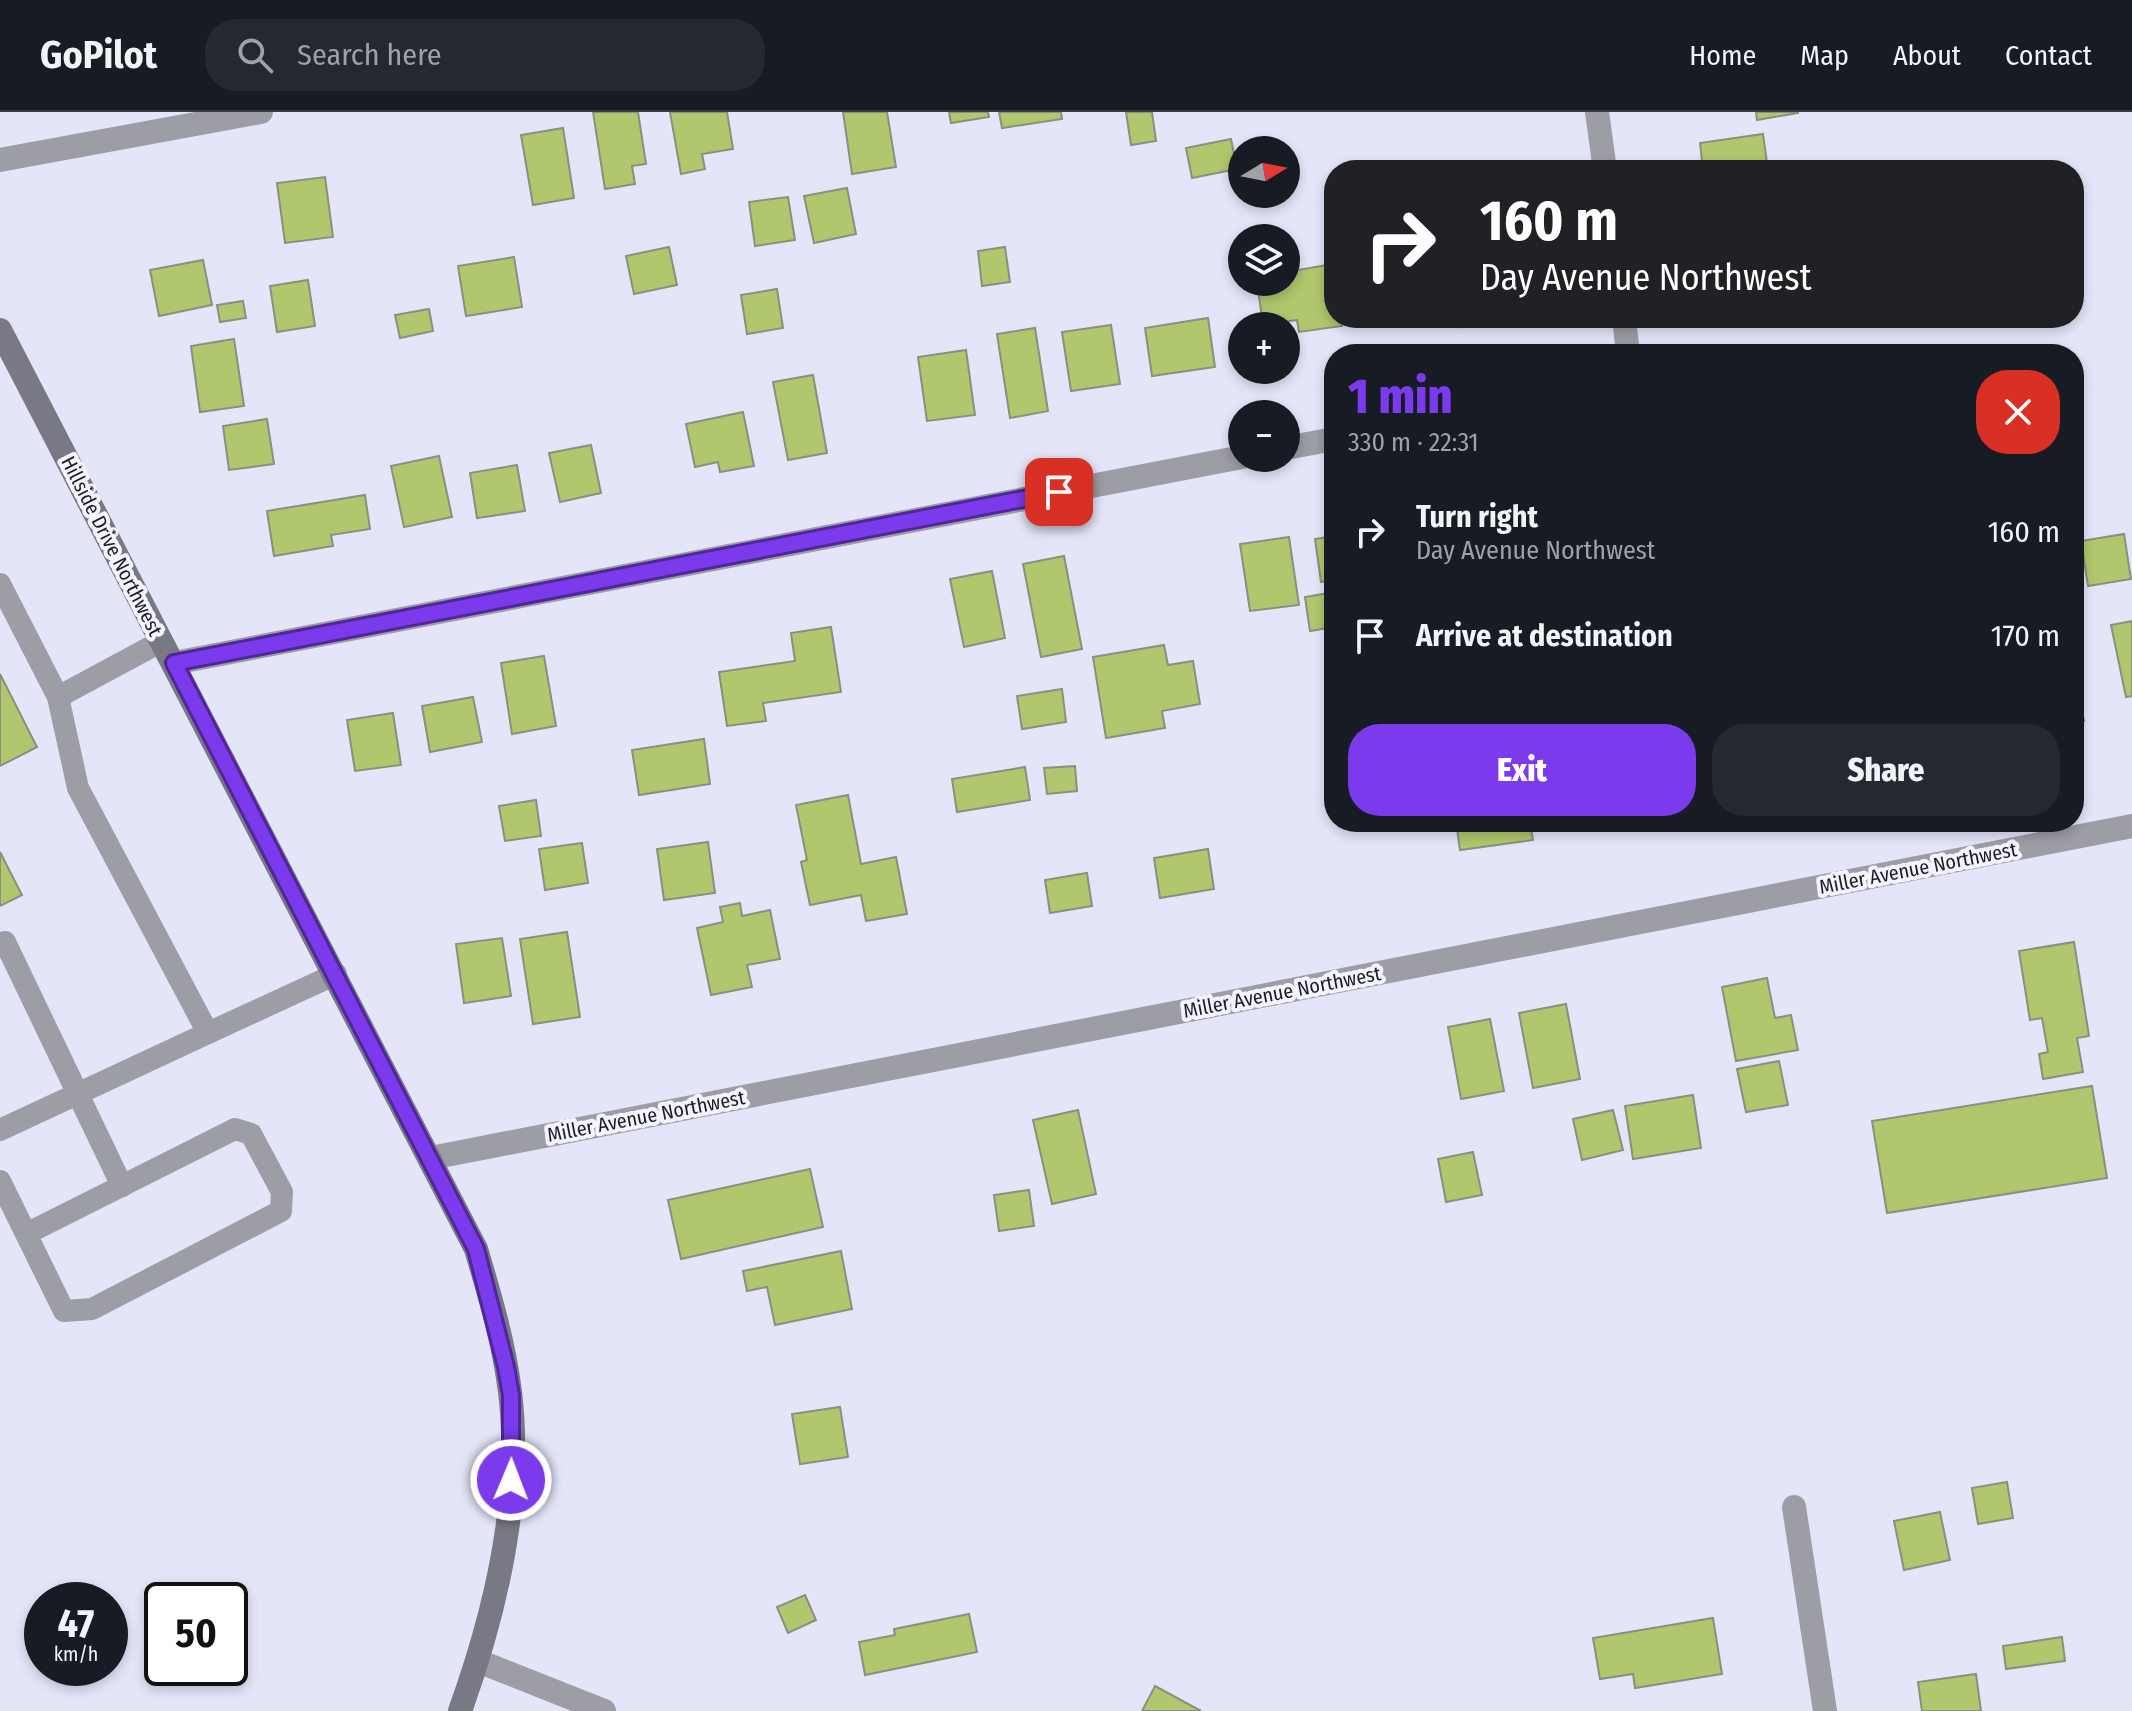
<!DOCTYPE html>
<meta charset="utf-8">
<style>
body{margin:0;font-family:"Fira Sans Condensed",sans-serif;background:#242831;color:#f1f3f6;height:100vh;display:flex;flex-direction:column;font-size:30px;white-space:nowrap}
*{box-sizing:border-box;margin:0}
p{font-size:26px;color:#9ea1a6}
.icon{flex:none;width:44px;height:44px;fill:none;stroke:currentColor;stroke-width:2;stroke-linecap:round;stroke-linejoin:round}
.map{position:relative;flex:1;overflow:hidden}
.panel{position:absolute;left:1324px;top:232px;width:760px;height:488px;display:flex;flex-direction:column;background:#171b24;border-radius:32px;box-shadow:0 4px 12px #0003}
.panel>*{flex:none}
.banner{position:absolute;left:1324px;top:48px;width:760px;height:168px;border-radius:32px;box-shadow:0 4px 12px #0003;background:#202124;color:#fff;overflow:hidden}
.needle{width:52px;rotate:80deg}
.buttons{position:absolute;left:1228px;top:24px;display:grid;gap:16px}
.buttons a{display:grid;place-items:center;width:72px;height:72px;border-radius:50%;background:#171b24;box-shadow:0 4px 12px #0003;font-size:40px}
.speed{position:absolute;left:24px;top:1470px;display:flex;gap:16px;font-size:40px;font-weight:700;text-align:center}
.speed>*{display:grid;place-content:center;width:104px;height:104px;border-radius:50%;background:#171b24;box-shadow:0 4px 12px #0003;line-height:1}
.speed small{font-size:20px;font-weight:400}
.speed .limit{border:4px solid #111;border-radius:12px;background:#fff;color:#111}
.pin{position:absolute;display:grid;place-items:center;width:68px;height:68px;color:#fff;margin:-34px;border-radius:16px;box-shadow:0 4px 12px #0006}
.me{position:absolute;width:88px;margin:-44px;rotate:1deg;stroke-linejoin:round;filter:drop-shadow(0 0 6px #0008)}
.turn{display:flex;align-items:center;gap:28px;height:168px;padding:0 24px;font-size:36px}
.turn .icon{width:104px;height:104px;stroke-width:2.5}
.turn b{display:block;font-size:56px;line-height:68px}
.round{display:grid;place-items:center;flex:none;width:84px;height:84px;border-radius:32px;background:#242831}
.head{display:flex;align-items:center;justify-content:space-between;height:136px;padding:0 24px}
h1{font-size:48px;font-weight:800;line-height:60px;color:#7c3aed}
.primary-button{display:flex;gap:16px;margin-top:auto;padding:16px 24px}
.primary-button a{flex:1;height:92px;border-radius:32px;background:#7c3aed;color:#fff;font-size:32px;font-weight:800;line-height:92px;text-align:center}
.primary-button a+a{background:#242831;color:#f1f3f6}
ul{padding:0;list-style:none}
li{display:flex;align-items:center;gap:24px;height:104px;padding:0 24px}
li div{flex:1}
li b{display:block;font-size:30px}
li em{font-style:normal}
header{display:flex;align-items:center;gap:48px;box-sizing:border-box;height:112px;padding:0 40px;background:#171b24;border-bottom:2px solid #363941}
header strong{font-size:38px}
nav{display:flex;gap:44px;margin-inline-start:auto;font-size:28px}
.search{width:560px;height:72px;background:#242831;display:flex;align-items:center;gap:20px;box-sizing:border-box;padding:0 28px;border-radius:32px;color:#9ea1a6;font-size:30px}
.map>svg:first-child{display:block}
.building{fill:#b0c76d;stroke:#8b907e;stroke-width:2}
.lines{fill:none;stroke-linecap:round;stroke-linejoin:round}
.lane{stroke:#9c9da5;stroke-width:22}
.street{stroke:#9c9da5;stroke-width:24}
.secondary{stroke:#787985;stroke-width:24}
.route-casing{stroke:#51269a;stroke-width:20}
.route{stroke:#7c3aed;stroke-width:14}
.labels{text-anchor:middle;stroke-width:8;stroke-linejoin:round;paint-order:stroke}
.street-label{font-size:20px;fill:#1c1c23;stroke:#f3f4fc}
</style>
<header>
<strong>GoPilot</strong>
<div class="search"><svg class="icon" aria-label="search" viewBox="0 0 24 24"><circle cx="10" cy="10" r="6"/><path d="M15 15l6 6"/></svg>Search here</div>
<nav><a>Home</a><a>Map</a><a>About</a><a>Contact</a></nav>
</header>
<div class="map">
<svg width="2132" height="1599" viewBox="0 0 2132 1599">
<rect width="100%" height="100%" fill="#e4e5f9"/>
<g class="building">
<polygon points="593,0 638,0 646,52 632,54 635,72 605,77"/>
<polygon points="670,0 727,0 733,37 702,42 705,57 681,62"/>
<polygon points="843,0 887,0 896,55 852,62"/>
<polygon points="949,0 988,0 989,5 951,11"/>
<polygon points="999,0 1061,0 1062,7 1002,16"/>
<polygon points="1126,0 1152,0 1156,29 1131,33"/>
<polygon points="1756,0 1798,0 1798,1 1757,8"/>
<polygon points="563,16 574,86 533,93 521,23"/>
<polygon points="1763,22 1768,58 1703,58 1700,31"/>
<polygon points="1231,27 1237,57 1192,66 1186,36"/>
<polygon points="325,65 333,125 285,131 277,71"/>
<polygon points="847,76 856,122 814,131 804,84"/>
<polygon points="788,85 795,128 755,134 749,90"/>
<polygon points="669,135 677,173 634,182 626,144"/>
<polygon points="1005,135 1010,170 982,174 978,139"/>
<polygon points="514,145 522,195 466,204 458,154"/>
<polygon points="203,148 212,193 159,204 150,158"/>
<polygon points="1333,152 1334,206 1341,206 1342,214 1299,220 1297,208 1263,213 1257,170 1286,170 1286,160"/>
<polygon points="308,168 315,214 277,220 270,174"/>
<polygon points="777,177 783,216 747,222 741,183"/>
<polygon points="243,189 246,206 220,210 217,193"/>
<polygon points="429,197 433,219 400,226 395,203"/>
<polygon points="1208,206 1215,255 1152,264 1145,216"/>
<polygon points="1456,206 1502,206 1458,215"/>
<polygon points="1111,213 1120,272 1071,279 1062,220"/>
<polygon points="1035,216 1048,299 1010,306 997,222"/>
<polygon points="234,227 244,294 200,300 191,234"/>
<polygon points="966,238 975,303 927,309 918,245"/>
<polygon points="813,263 827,341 788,348 773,270"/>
<polygon points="743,300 754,354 720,360 718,350 695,355 686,312"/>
<polygon points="267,307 274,352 229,358 223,314"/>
<polygon points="591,333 601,381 560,390 549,341"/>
<polygon points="439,344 452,405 404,415 391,354"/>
<polygon points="517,353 525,399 477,406 470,361"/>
<polygon points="365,383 370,417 331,423 333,434 274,444 267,399"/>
<polygon points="2124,422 2131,467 2088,474 2081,429"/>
<polygon points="1334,424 1334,468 1321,470 1315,427"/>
<polygon points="1289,425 1299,493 1250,499 1240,432"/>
<polygon points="1064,444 1082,537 1041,545 1023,452"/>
<polygon points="992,459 1005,526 964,535 950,467"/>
<polygon points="1329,481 1334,515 1310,519 1305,485"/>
<polygon points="2132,509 2132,584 2126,585 2111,513"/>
<polygon points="831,515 841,580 763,591 766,609 727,614 719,560 795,549 791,521"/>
<polygon points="1164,533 1168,553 1193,549 1200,592 1162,599 1165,616 1106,626 1093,545"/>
<polygon points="544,544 556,614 512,622 501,551"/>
<polygon points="2074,558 2084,609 2074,611"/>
<polygon points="0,562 37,635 0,654"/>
<polygon points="1062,577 1066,610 1022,617 1017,584"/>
<polygon points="473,585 482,630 430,640 422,594"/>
<polygon points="393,601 401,653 355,659 347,608"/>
<polygon points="704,627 710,672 639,683 632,638"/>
<polygon points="1075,654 1077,679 1047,682 1044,656"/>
<polygon points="1025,655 1030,688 957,700 952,667"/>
<polygon points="848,683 861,752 896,745 907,802 866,809 861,783 810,793 801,750 807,748 796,693"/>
<polygon points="536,688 541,724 505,729 499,694"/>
<polygon points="1456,710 1530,710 1533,728 1460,738"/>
<polygon points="708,730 715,781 664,788 657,737"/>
<polygon points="582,731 588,771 545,778 539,737"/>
<polygon points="1208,737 1214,777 1160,786 1154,746"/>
<polygon points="0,740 22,783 0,794"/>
<polygon points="1087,761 1092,794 1050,801 1045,768"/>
<polygon points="740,791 742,804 770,798 780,847 747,853 752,875 711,883 697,816 723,810 720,795"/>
<polygon points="567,820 580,905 533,912 520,827"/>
<polygon points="502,826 511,884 464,891 456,832"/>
<polygon points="2074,830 2089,924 2077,926 2083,960 2043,967 2039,942 2048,940 2042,906 2030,908 2019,839"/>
<polygon points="1767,866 1775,906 1791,903 1798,938 1736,949 1722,875"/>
<polygon points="1566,892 1580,967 1533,976 1519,901"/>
<polygon points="1490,907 1504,979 1461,987 1448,915"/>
<polygon points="1779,949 1788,993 1746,1000 1737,957"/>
<polygon points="2092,974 2107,1066 1887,1101 1872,1009"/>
<polygon points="1693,983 1701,1036 1633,1047 1625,994"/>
<polygon points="1078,998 1096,1082 1052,1092 1033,1008"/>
<polygon points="1613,998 1623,1038 1582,1048 1573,1007"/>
<polygon points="1473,1040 1482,1083 1446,1090 1438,1047"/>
<polygon points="810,1057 823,1115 681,1147 668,1088"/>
<polygon points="1029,1078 1034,1114 999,1119 994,1083"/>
<polygon points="841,1139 852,1197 775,1213 767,1175 747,1179 743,1159"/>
<polygon points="840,1295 848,1345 800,1352 792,1302"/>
<polygon points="2007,1370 2013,1406 1978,1412 1972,1376"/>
<polygon points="1940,1400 1950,1448 1904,1458 1894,1409"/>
<polygon points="805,1483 816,1508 788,1521 777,1495"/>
<polygon points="969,1502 977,1540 865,1563 859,1530 895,1523 894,1517"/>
<polygon points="1713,1506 1722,1562 1635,1576 1633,1562 1600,1567 1593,1526"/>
<polygon points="2062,1525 2065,1549 2006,1557 2003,1534"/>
<polygon points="1976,1562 1981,1599 1922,1599 1918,1570"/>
<polygon points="1155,1574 1201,1599 1142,1599"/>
</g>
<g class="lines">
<g class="lane">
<polyline points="0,472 58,585 162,529"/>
<polyline points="58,585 78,676 208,921 336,862"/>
<polyline points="5,830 122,1074"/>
<polyline points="0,1018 208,921"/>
<polyline points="0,1069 64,1199 92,1197 281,1099 282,1080 251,1022 235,1017 26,1122"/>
</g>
<g class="street">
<polyline points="1597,0 1605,58"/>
<polyline points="0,48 261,0"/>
<polyline points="1624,206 1628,242"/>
<polyline points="1286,336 1334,327"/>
<polyline points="174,551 1242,345"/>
<polyline points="431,1046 2132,714"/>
<polyline points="1794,1395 1825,1599"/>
<polyline points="478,1549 604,1599"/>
</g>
<path class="secondary" d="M0 218 476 1137C490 1184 504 1231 510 1280 523 1387 496 1499 460 1599"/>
</g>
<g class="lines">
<g class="route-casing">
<polyline id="route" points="511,1368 511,1283 506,1255 476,1137 174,551 1059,380"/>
</g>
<use href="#route" class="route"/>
</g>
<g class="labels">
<g class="street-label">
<text transform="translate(112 434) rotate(63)" y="7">Hillside Drive Northwest</text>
<text transform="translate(1918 756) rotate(-11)" y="7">Miller Avenue Northwest</text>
<text transform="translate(1282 880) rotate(-11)" y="7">Miller Avenue Northwest</text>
<text transform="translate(646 1004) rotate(-11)" y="7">Miller Avenue Northwest</text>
</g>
</g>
</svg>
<div class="buttons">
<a><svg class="needle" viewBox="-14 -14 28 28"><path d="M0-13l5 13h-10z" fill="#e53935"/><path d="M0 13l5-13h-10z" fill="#9ea1a6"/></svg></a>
<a><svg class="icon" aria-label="layers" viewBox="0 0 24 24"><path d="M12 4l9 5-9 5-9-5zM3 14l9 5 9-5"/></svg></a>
<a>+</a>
<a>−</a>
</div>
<div class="speed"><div>47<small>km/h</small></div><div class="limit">50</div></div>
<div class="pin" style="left:1059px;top:380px;background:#d93025"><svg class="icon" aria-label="arrive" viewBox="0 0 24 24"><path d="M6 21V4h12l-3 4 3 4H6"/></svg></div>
<svg class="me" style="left:511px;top:1368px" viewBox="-20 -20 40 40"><circle r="17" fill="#7c3aed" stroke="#fff" stroke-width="3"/><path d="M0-11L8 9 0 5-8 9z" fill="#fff"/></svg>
<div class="banner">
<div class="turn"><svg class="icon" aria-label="right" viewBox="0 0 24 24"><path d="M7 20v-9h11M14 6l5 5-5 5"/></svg><div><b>160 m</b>Day Avenue Northwest</div></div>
</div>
<section class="panel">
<div class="head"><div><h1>1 min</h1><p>330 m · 22:31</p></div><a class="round" style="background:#d93025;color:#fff"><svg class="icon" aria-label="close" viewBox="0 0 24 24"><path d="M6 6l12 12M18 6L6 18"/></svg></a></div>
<ul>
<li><svg class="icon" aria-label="right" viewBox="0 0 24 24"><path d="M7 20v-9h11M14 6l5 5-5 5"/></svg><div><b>Turn right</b><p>Day Avenue Northwest</p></div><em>160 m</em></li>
<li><svg class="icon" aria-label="arrive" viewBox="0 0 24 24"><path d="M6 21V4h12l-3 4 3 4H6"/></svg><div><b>Arrive at destination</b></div><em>170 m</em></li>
</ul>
<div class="primary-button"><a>Exit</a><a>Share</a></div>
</section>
</div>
